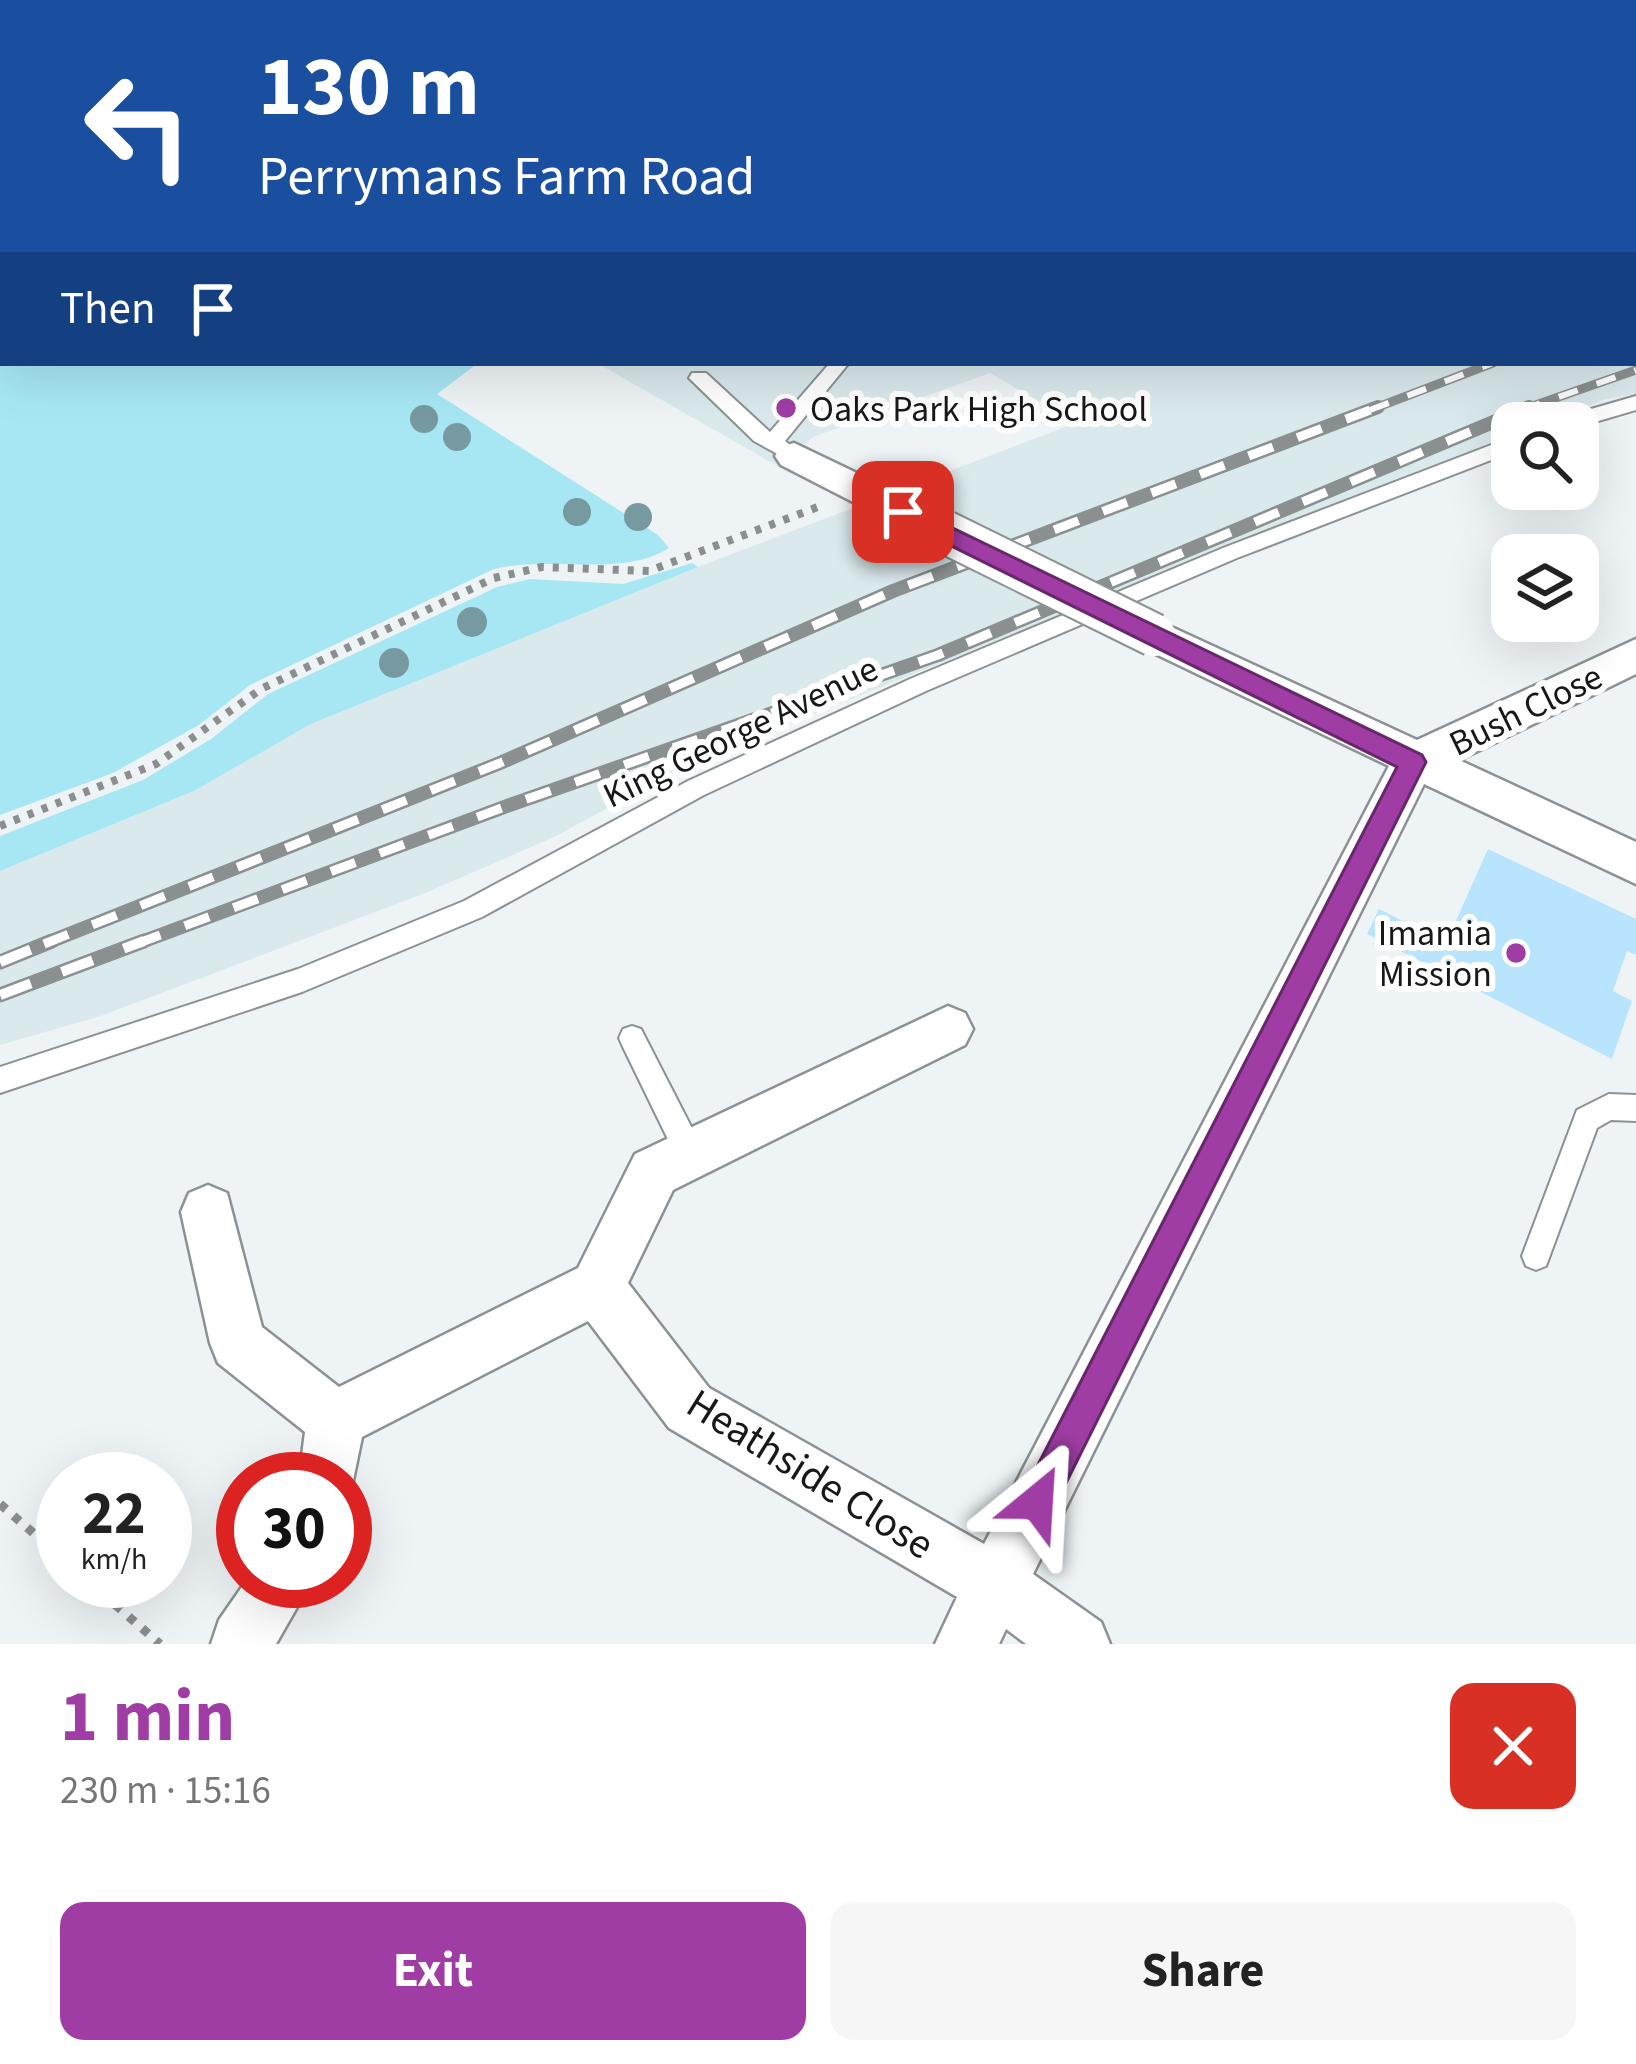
<!DOCTYPE html>
<meta charset="utf-8">
<style>
body{margin:0;font-family:"Source Sans 3",sans-serif;background:#f6f6f6;color:#222;height:100vh;display:flex;flex-direction:column;font-size:45px;white-space:nowrap}
*{box-sizing:border-box;margin:0}
p{font-size:39px;color:#767676}
.icon{flex:none;width:66px;height:66px;fill:none;stroke:currentColor;stroke-width:2;stroke-linecap:round;stroke-linejoin:round}
.map{position:relative;height:1644px;overflow:hidden}
.details{display:flex;flex-direction:column;background:#fff;flex:1}
.details>*{flex:none}
.top-card{position:absolute;left:0px;top:0px;width:1638px;height:366px;box-shadow:0 12px 48px #0002;background:#1a4fa0;color:#fff;overflow:hidden}
.tools{position:absolute;left:1491px;top:402px;display:grid;gap:24px}
.tools a{display:grid;place-items:center;width:108px;height:108px;border-radius:24px;background:#fff;box-shadow:0 12px 48px #0002;font-size:60px}
.speed{position:absolute;left:36px;top:1452px;display:flex;gap:24px;font-size:60px;font-weight:700;text-align:center}
.speed>*{display:grid;place-content:center;width:156px;height:156px;border-radius:50%;background:#fff;box-shadow:0 12px 48px #0002;line-height:1}
.speed small{font-size:30px;font-weight:400}
.speed .limit{border:18px solid #d22;background:#fff;color:#111}
.pin{position:absolute;display:grid;place-items:center;width:102px;height:102px;color:#fff;margin:-51px;border-radius:24px;box-shadow:0 6px 18px #0006}
.me{position:absolute;width:132px;margin:-66px;rotate:27deg;stroke-linejoin:round;filter:drop-shadow(0 0 9px #0008)}
.turn{display:flex;align-items:center;gap:42px;height:252px;padding:0 60px;font-size:54px}
.turn .icon{width:156px;height:156px;stroke-width:2.5}
.turn b{display:block;font-size:84px;line-height:102px}
.then{display:flex;align-items:center;height:114px;padding:0 60px;background:#0003;gap:24px;font-size:45px}
.round{display:grid;place-items:center;flex:none;width:126px;height:126px;border-radius:24px;background:#f6f6f6}
.head{display:flex;align-items:center;justify-content:space-between;height:204px;padding:0 60px}
h1{font-size:72px;font-weight:700;line-height:90px;color:#9f3da4}
.action{display:flex;gap:24px;margin-top:auto;padding:24px 60px}
.action a{flex:1;height:138px;border-radius:24px;background:#9f3da4;color:#fff;font-size:48px;font-weight:700;line-height:138px;text-align:center}
.action a+a{background:#f6f6f6;color:#222}
.map>svg:first-child{display:block}
.built{fill:#dae9ec}
.green{fill:#a7e7f4}
.building{fill:#b9e4fe}
.lines{fill:none;stroke-linecap:round;stroke-linejoin:round}
.lane-casing{stroke:#8c9293;stroke-width:4}
.street-casing{stroke:#8c9293;stroke-width:5}
.path-far1{stroke:#8a8e8f;stroke-width:8;stroke-dasharray:6 9;stroke-linecap:butt}
.path{stroke:#8a8e8f;stroke-width:9;stroke-dasharray:8 10;stroke-linecap:butt}
.lane{fill:#fff;fill-rule:evenodd}
.street{fill:#fff;fill-rule:evenodd}
.rail-far2-casing{stroke:#8a8f90;stroke-width:9}
.rail-far1-casing{stroke:#8a8f90;stroke-width:14}
.rail-casing{stroke:#8a8f90;stroke-width:15}
.rail-far2{stroke:#fff;stroke-width:6;stroke-dasharray:20;stroke-linecap:butt}
.rail-far1{stroke:#fff;stroke-width:9;stroke-dasharray:26;stroke-linecap:butt}
.rail{stroke:#fff;stroke-width:10;stroke-dasharray:33;stroke-linecap:butt}
.street-bridge-casing{stroke:#8c9293;stroke-width:46;stroke-linecap:butt}
.street-bridge{stroke:#fff;stroke-width:42}
.tree{fill:#769aa0}
.route{fill:#9f3da4;stroke:#67286b;stroke-width:3}
.poi-dot{fill:#9f3da4;stroke:#fff;stroke-width:4.5}
.labels{text-anchor:middle;stroke-width:12;stroke-linejoin:round;paint-order:stroke}
.poi-label{font-size:36px;fill:#161819;stroke:#fff;text-anchor:start}
.street-label{font-size:36px;fill:#161819;stroke:#fff}
.near-street-label{font-size:42px;fill:#161819;stroke:#fff}
</style>
<div class="map">
<svg width="1636" height="1644" viewBox="0 0 1636 1644">
<rect width="100%" height="100%" fill="#eef4f6"/>
<g class="built">
<polygon points="622,0 1124,0 1130,3 614,3"/>
<polygon points="1636,95 1636,394 1606,399 1543,423 1512,423 1512,435 691,763 554,837 423,894 101,1016 0,1045 0,871 194,791 311,724 698,567 1076,423 990,373 813,437 781,468 597,363 1635,363"/>
</g>
<g class="green">
<path d="M0 148 3 363H478L437 394 658 535 669 548C623 578 550 555 494 569L250 685 199 725 113 773 0 815Z"/>
<polygon points="692,563 698,567 311,724 194,791 0,871 0,836 143,780 211,739 268,694 497,587 530,579 623,584"/>
</g>
<polygon class="building" points="1488,849 1636,919 1636,955 1627,951 1613,991 1632,1001 1612,1059 1367,934 1379,909 1446,943"/>
<g class="lines">
<g class="lane-casing">
<g id="lane">
<polygon points="830,363 849,363 785,441 804,456 794,463 754,441 689,378 692,373 706,373 770,432"/>
<polygon points="1636,396 1636,410 1578,427 1578,423 1557,423 1560,418"/>
<polygon points="1512,437 1512,452 1237,558 926,691 704,795 482,917 302,992 0,1093 0,1067 298,969 464,901 688,781 910,679 1223,548"/>
<polygon points="632,1026 641,1029 700,1144 704,1154 700,1164 690,1168 680,1164 623,1047 619,1038 623,1029"/>
<polygon points="1609,1094 1636,1095 1636,1121 1611,1120 1597,1128 1546,1266 1536,1270 1526,1266 1522,1256 1577,1110"/>
</g>
</g>
<g class="street-casing">
<g id="street">
<rect x="127" y="0" width="28" height="3"/>
<polygon points="575,0 608,0 573,3"/>
<polygon points="1471,0 1501,0 1499,3"/>
<polygon points="3,118 3,136 0,137 0,119"/>
<polygon points="794,443 959,522 964,532 959,542 931,542 781,465 775,456 781,447"/>
<polygon points="1154,619 1417,740 1636,639 1636,674 1459,760 1636,842 1636,884 1424,784 1033,1574 1101,1622 1110,1644 1026,1644 1006,1629 999,1644 935,1644 957,1597 669,1428 588,1321 362,1437 349,1500 345,1479 299,1479 305,1432 218,1363 210,1343 181,1212 189,1193 208,1185 227,1193 262,1327 339,1387 578,1268 635,1154 948,1006 965,1013 973,1029 965,1045 673,1190 628,1283 709,1388 984,1544 1389,766 1139,646 1133,635 1139,624"/>
<polygon points="246,1581 312,1581 276,1644 211,1644 219,1620"/>
</g>
</g>
<polyline class="path-far1" points="0,826 156,764 261,689 494,578 542,567 649,571 818,507"/>
<g class="path">
<polyline points="0,1504 63,1559"/>
<polyline points="88,1581 160,1644"/>
</g>
<use href="#lane" class="lane"/>
<use href="#street" class="street"/>
<g class="rail-far2-casing">
<g id="rail-far2">
<polyline points="1370,410 1493,363"/>
<polyline points="1521,410 1636,370"/>
</g>
</g>
<g class="rail-far1-casing">
<g id="rail-far1">
<polyline points="44,944 500,763 893,591 1378,407"/>
<polyline points="136,944 507,806 938,655 1529,407"/>
</g>
</g>
<g class="rail-casing">
<g id="rail">
<polyline points="0,962 52,941"/>
<polyline points="0,995 144,941"/>
</g>
</g>
<use href="#rail-far2" class="rail-far2"/>
<use href="#rail-far1" class="rail-far1"/>
<use href="#rail" class="rail"/>
<g class="street-bridge-casing">
<polyline id="street-bridge" points="945,532 1154,635"/>
</g>
<use href="#street-bridge" class="street-bridge"/>
</g>
<g class="tree">
<circle cx="424" cy="419" r="14"/>
<circle cx="457" cy="437" r="14"/>
<circle cx="577" cy="512" r="14"/>
<circle cx="638" cy="517" r="14"/>
<circle cx="472" cy="622" r="15"/>
<circle cx="394" cy="663" r="15"/>
</g>
<polygon class="route" points="903,504 1422,755 1426,762 1050,1515 1037,1520 1025,1515 1019,1502 1025,1490 1397,767 895,518 895,506"/>
<g class="poi-dot">
<circle cx="786" cy="408" r="12"/>
<circle cx="1516" cy="953" r="12"/>
</g>
<g class="labels">
<g class="poi-label">
<text x="810" y="421">Oaks Park High School</text>
<text x="1492" y="945" text-anchor="end">Imamia<tspan x="1492" dy="41">Mission</tspan></text>
</g>
<g class="street-label">
<text transform="translate(1525 709) rotate(-26)" y="13">Bush Close</text>
<text transform="translate(740 731) rotate(-26)" y="13">King George Avenue</text>
</g>
<g class="near-street-label">
<text transform="translate(811 1473) rotate(32)" y="15">Heathside Close</text>
</g>
</g>
</svg>
<div class="tools">
<a><svg class="icon" aria-label="search" viewBox="0 0 24 24"><circle cx="10" cy="10" r="6"/><path d="M15 15l6 6"/></svg></a>
<a><svg class="icon" aria-label="layers" viewBox="0 0 24 24"><path d="M12 4l9 5-9 5-9-5zM3 14l9 5 9-5"/></svg></a>
</div>
<div class="speed"><div>22<small>km/h</small></div><div class="limit">30</div></div>
<div class="pin" style="left:903px;top:512px;background:#d93025"><svg class="icon" aria-label="arrive" viewBox="0 0 24 24"><path d="M6 21V4h12l-3 4 3 4H6"/></svg></div>
<svg class="me" style="left:1037px;top:1502px" viewBox="-20 -20 40 40"><path d="M0-17L14 15 0 8-14 15z" fill="#9f3da4" stroke="#fff" stroke-width="4"/></svg>
<div class="top-card">
<div class="turn"><svg class="icon" aria-label="left" viewBox="0 0 24 24"><path d="M17 20v-9H6M10 6l-5 5 5 5"/></svg><div><b>130 m</b>Perrymans Farm Road</div></div>
<div class="then">Then<svg class="icon" aria-label="arrive" viewBox="0 0 24 24"><path d="M6 21V4h12l-3 4 3 4H6"/></svg></div>
</div>
</div>
<section class="details">
<div class="head"><div><h1>1 min</h1><p>230 m · 15:16</p></div><a class="round" style="background:#d93025;color:#fff"><svg class="icon" aria-label="close" viewBox="0 0 24 24"><path d="M6 6l12 12M18 6L6 18"/></svg></a></div>
<div class="action"><a>Exit</a><a>Share</a></div>
</section>
